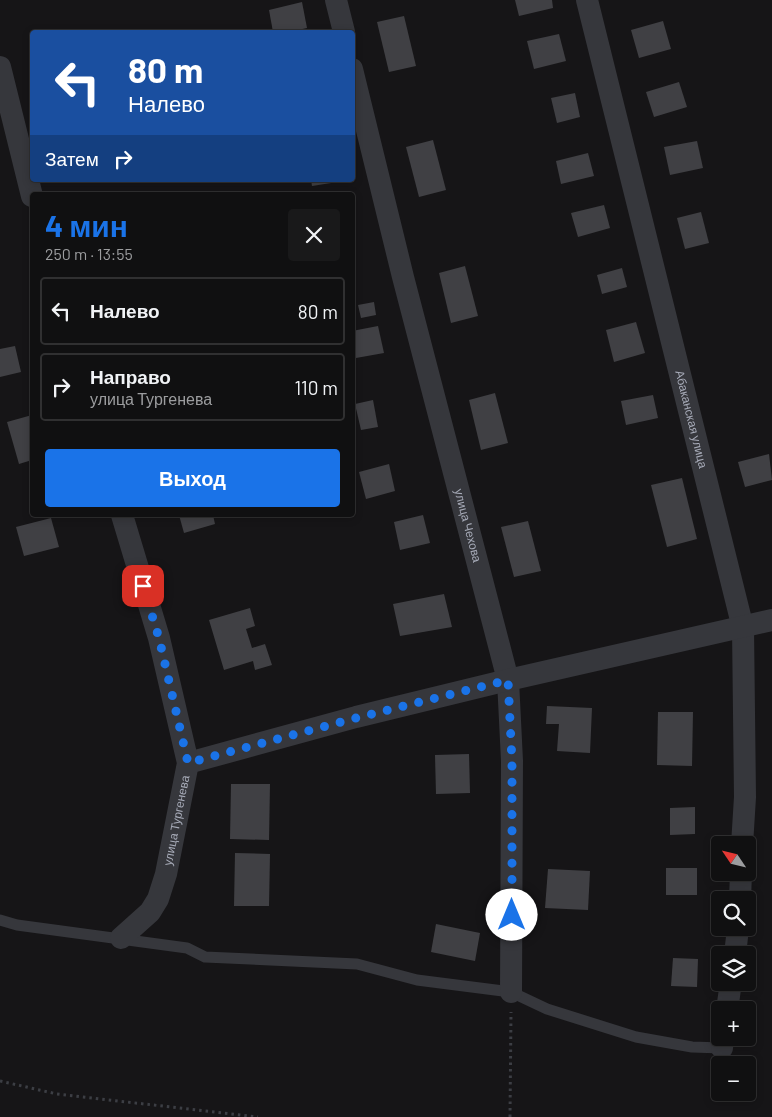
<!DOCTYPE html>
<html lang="ru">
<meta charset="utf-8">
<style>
body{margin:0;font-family:Barlow,sans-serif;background:#19191a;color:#f1f3f6;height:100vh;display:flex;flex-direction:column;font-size:19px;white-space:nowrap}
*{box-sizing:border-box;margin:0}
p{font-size:16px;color:#9c9d9f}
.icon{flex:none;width:28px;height:28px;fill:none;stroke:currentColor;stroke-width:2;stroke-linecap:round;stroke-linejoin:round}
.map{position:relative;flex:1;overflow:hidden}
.details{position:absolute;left:30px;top:192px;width:325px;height:325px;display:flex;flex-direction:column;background:#101011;border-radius:5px;box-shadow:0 2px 8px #0003,0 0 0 1px #303031}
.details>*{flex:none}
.guide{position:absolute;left:30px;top:30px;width:325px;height:152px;border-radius:5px;box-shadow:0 2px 8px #0003,0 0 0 1px #303031;background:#1a4fa0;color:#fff;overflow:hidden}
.needle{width:32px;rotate:305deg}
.buttons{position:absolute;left:711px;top:836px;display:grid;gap:10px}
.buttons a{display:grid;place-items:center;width:45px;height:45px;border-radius:5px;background:#101011;box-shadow:0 2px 8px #0003,0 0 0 1px #303031;font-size:25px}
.pin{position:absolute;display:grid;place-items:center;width:42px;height:42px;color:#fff;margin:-21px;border-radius:10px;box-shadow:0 2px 8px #0006}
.me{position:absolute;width:55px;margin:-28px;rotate:0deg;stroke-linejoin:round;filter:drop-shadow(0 0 4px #0008)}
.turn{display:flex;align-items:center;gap:18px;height:105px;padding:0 15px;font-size:22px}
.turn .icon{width:65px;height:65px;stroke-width:2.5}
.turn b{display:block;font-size:35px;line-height:42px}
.then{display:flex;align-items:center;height:48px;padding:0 15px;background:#0003;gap:10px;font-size:19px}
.round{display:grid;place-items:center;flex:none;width:52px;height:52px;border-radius:5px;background:#19191a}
.head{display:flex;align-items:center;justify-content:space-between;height:85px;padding:0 15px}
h1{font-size:30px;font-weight:700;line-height:38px;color:#1a73e8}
.cta{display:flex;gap:10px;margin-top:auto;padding:10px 15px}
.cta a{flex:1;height:58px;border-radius:5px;background:#1a73e8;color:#fff;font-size:20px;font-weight:700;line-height:58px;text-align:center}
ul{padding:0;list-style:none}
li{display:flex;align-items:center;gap:15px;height:68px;margin:0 10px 8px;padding:0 5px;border:2px solid #303031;border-radius:5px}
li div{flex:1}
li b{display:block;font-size:19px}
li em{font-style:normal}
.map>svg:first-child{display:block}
.building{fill:#404044}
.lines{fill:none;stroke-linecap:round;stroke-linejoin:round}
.path{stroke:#3c3e44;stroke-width:3;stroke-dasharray:2.5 4;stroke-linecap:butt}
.lane{stroke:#36373c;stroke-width:11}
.street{stroke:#36373c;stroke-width:22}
.route{stroke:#1a73e8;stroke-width:9;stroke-dasharray:0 16.2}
.labels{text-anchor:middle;stroke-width:4;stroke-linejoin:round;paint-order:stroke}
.street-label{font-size:12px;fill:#a7abb8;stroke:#111012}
</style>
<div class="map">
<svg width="772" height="1117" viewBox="0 0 772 1117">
<rect width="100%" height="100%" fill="#161517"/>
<g class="building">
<polygon points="515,0 552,0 553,8 519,16"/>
<polygon points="302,2 307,28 289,32 273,32 269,10"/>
<polygon points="404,16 416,66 389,72 377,22"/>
<polygon points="663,21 671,49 639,58 631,30"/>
<polygon points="559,34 566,61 534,69 527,41"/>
<polygon points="679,82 687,107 654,117 646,92"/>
<polygon points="575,93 580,117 557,123 551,98"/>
<polygon points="433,140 446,190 419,197 406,147"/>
<polygon points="697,141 703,168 670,175 664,147"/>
<polygon points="588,153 594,176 561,184 556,161"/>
<polygon points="311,180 344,180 344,181 312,186"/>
<polygon points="604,205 610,228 578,237 571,213"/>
<polygon points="701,212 709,243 685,249 677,218"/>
<polygon points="465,266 478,316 451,323 439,273"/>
<polygon points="622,268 627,287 602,294 597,275"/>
<polygon points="374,302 376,315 361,318 358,305"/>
<polygon points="636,322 645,353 614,362 606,330"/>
<polygon points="378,326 384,353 356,358 352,331"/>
<polygon points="15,346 21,372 0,377 0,349"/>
<polygon points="495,393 508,443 481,450 469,400"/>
<polygon points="653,395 658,418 626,425 621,401"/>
<polygon points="373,400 378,427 361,430 355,404"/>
<polygon points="32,415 32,460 19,464 7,422"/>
<polygon points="769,454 772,480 745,487 738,462"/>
<polygon points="389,464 395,491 366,499 359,472"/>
<polygon points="682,478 697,539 667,547 651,485"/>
<polygon points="179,515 213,515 215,524 184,533"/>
<polygon points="423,515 430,543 400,550 394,522"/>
<polygon points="51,518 59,547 24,556 16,527"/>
<polygon points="528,521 541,571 514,577 501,527"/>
<polygon points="444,594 452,627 400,636 393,604"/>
<polygon points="250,608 255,626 246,629 252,648 265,644 272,665 255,670 253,661 224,670 209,620"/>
<polygon points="547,706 592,708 590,753 557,751 559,724 546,724"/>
<polygon points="658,712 693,712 692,766 657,765"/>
<polygon points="469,754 470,793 436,794 435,755"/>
<polygon points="231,784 270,784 269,840 230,839"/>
<polygon points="695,807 695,834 670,835 670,808"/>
<polygon points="235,853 270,854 269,906 234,906"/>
<rect x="666" y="868" width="31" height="27"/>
<polygon points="548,869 590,871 588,910 545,908"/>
<polygon points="436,924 480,933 475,961 431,952"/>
<polygon points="673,958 698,959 697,987 671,986"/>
</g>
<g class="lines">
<g class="path">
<polyline points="0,1081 57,1094 258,1117"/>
<polyline points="510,1117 511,1012"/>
</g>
<polyline class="lane" points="0,920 17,925 187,948 205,957 357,964 417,980 511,992 547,1009 636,1037 692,1047 722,1048"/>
<g class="street">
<polyline points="336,0 344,32"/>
<path id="s1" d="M587 0 743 628 745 797 742 845"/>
<polyline points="0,67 32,196"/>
<path id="s2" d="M352 69 403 277 508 680 512 761 511 992"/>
<polyline points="188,763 356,717 508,680 772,620"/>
<polyline points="740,900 741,872"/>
<path id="s3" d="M121 938 150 912 158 899 166 874 188 763 159 638 122 515"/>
<polyline points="735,955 738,928"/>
<polyline points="727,1010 731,982"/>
<polyline points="722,1048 723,1038"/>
</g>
</g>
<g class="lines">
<polyline class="route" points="143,586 159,638 188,763 356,718 508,680 512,761 512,915"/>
</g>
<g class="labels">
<g class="street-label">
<text dy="4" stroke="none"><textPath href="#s1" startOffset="432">Абаканская улица</textPath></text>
<text dy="4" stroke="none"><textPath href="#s2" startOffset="471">улица Чехова</textPath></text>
<text dy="4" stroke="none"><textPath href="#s3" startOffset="135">улица Тургенева</textPath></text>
</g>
</g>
</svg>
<div class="buttons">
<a><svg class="needle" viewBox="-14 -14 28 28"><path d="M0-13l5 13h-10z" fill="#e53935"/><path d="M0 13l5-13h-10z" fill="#9c9d9f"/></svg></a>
<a><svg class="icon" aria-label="search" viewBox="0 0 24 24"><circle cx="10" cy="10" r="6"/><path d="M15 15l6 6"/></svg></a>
<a><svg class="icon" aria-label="layers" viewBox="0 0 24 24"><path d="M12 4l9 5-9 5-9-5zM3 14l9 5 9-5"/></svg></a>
<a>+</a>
<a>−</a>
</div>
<div class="pin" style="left:143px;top:586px;background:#d93025"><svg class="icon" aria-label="arrive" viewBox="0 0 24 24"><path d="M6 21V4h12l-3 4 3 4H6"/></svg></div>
<svg class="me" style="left:512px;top:915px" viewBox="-20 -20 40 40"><circle r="19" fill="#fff"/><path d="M0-13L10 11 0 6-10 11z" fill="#1a73e8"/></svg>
<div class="guide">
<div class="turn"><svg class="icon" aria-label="left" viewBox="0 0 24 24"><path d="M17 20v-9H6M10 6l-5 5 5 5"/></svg><div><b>80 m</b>Налево</div></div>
<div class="then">Затем<svg class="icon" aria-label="right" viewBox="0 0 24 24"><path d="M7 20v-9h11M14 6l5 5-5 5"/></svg></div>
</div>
<section class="details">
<div class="head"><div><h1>4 мин</h1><p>250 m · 13:55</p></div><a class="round"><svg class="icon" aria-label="close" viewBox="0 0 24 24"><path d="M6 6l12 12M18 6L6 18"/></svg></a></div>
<ul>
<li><svg class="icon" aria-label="left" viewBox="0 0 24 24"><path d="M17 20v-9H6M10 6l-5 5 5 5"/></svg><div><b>Налево</b></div><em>80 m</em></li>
<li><svg class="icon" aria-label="right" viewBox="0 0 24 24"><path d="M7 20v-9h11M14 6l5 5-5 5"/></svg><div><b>Направо</b><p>улица Тургенева</p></div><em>110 m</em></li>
</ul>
<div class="cta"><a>Выход</a></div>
</section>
</div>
